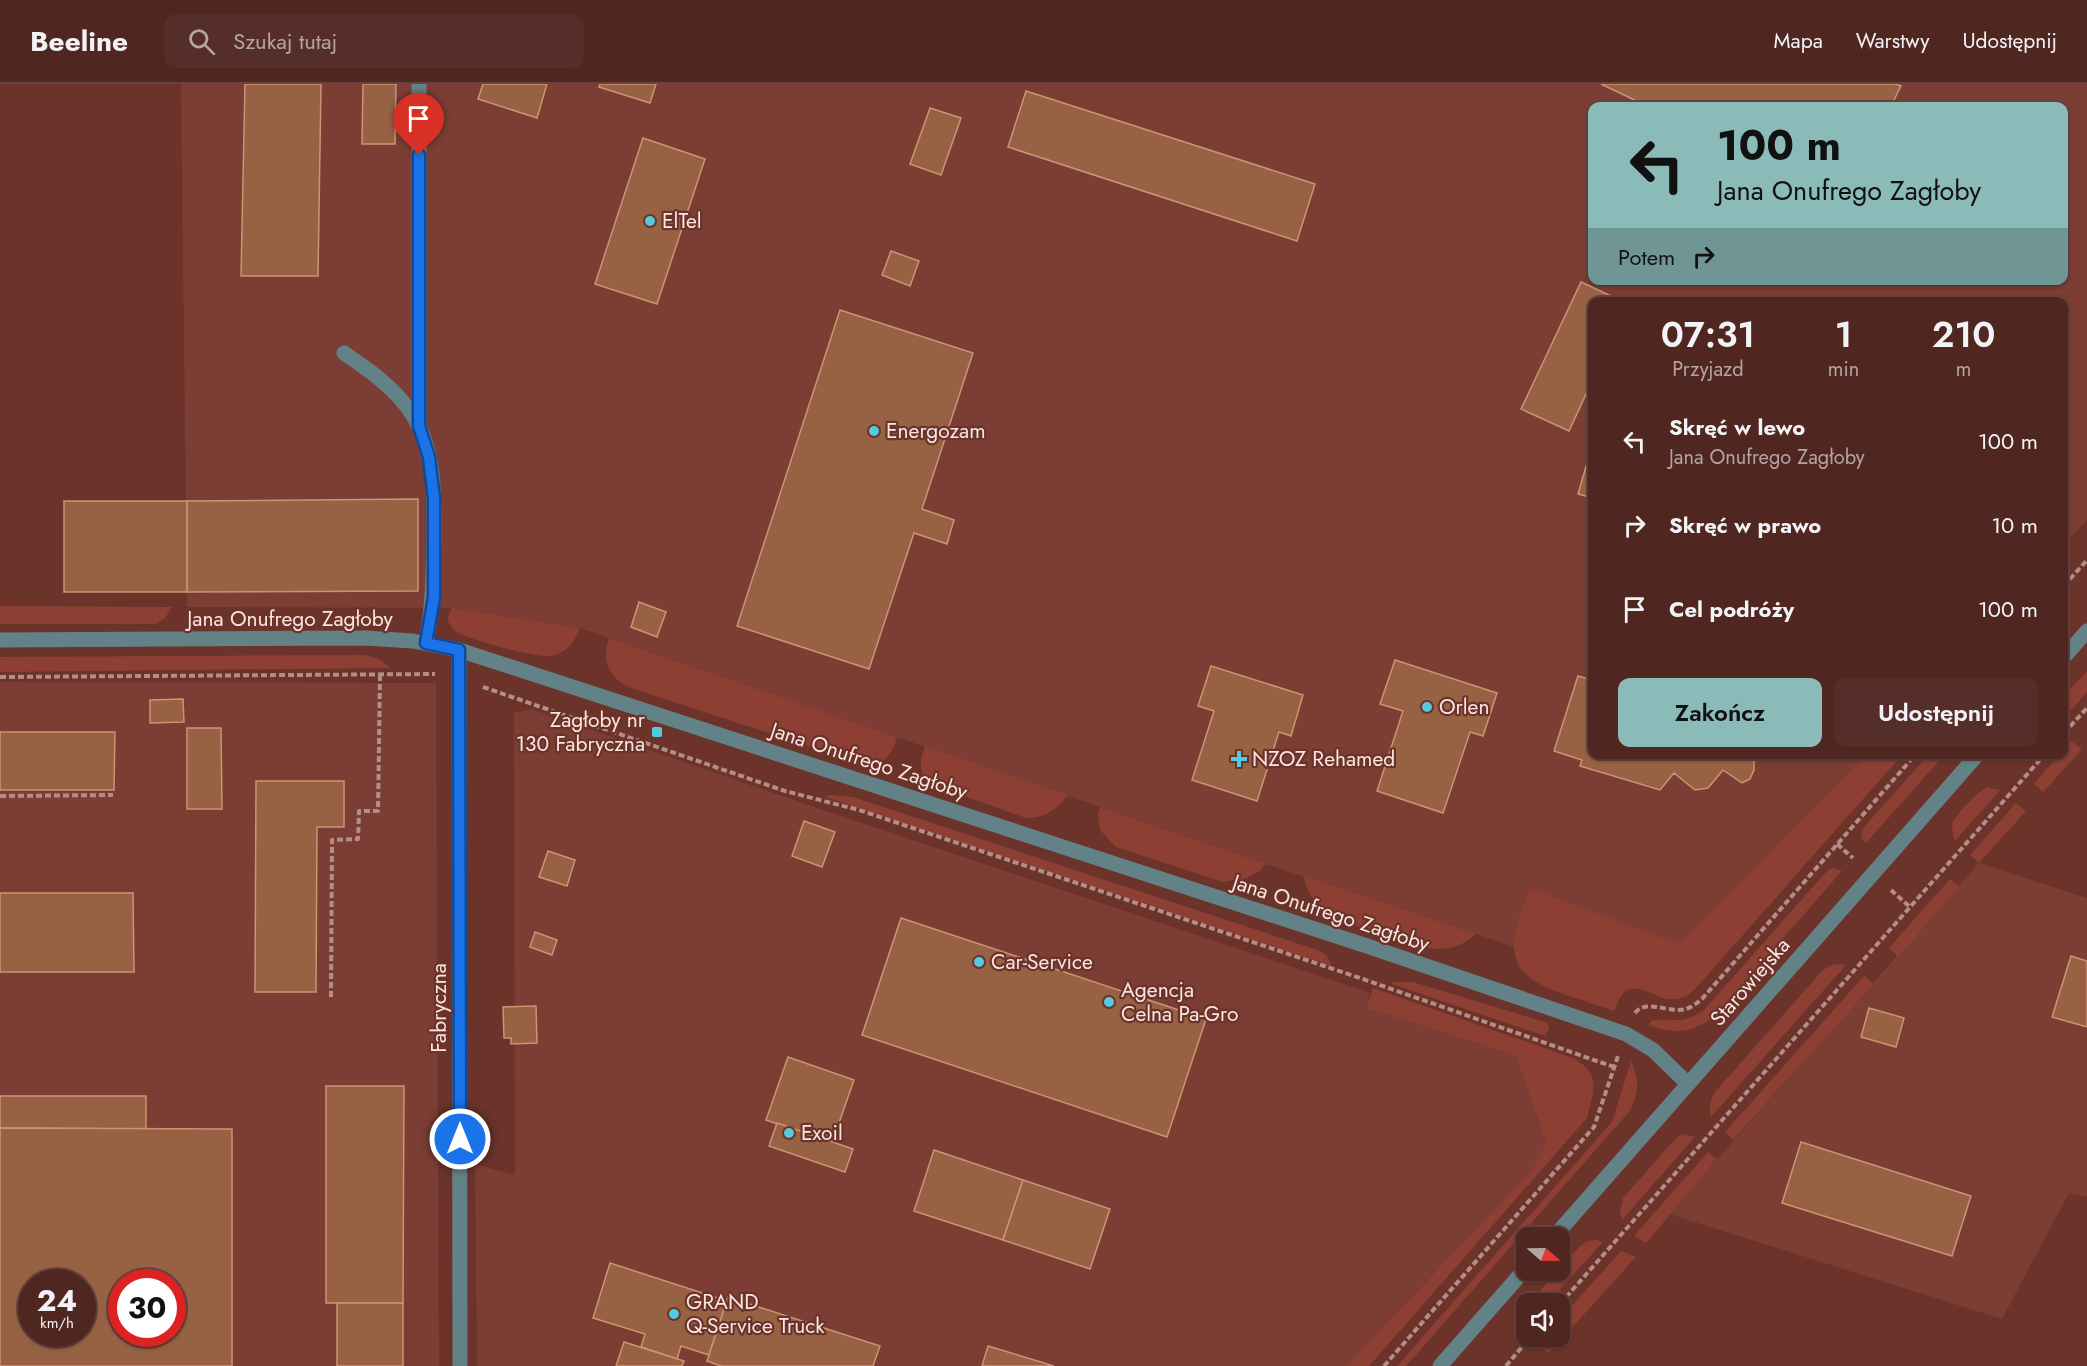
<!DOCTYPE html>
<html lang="pl">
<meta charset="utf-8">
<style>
body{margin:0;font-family:Jost,sans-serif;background:#562e29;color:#f1f3f6;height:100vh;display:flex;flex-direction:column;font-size:22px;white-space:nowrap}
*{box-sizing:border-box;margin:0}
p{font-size:20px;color:#b4a5a5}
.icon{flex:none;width:33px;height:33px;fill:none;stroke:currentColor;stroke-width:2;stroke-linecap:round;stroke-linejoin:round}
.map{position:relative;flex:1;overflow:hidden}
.sheet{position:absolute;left:1588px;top:213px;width:480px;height:462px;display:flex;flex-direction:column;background:#502620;border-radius:12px;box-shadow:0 2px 4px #0004,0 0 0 2px #67433e}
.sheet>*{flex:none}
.guide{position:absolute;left:1588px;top:18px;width:480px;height:183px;border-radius:12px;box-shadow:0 2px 4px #0004,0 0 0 2px #67433e;background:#8bbbb9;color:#111;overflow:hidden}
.needle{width:39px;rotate:110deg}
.buttons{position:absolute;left:1516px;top:1143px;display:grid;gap:12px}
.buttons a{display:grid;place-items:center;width:54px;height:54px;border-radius:12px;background:#502620;box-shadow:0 2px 4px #0004,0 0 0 2px #67433e;font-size:30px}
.speed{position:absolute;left:18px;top:1185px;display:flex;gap:12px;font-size:30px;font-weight:700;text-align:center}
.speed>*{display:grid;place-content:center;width:78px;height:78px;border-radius:50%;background:#502620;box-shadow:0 2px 4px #0004,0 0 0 2px #67433e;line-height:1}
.speed small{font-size:15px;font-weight:400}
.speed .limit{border:9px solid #d22;background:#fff;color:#111}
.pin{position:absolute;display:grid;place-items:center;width:51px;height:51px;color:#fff;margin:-62px -26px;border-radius:50% 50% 50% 0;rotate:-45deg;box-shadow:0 0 6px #0007}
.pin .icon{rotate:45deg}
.me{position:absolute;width:66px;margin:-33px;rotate:0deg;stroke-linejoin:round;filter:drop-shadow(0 0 4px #0008)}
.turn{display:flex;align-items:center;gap:21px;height:126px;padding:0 30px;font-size:27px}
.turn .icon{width:78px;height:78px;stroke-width:2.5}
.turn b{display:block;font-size:42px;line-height:51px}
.then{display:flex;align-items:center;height:57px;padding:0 30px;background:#0003;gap:12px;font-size:22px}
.eta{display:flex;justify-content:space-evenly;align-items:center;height:102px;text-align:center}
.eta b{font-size:36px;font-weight:600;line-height:42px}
.action{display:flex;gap:12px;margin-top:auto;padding:12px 30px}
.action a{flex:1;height:69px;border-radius:12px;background:#8bbbb9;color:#111;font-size:24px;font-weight:600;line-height:69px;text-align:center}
.action a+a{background:#562e29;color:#f1f3f6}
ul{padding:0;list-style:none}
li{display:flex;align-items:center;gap:18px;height:84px;padding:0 30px}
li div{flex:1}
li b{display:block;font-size:22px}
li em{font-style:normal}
header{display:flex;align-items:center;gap:36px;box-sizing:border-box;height:84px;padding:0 30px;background:#502620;border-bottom:2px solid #67433e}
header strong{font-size:28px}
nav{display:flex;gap:33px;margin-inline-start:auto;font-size:21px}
.search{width:420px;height:54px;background:#562e29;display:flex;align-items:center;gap:15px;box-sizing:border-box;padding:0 21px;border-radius:12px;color:#b4a5a5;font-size:22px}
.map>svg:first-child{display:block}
.built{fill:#7b3d34;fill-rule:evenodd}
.green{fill:#8d3f34}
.building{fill:#976244;stroke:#cd9474;stroke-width:1.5;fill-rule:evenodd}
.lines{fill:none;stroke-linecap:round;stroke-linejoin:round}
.path{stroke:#b48d87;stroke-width:4;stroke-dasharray:6 3;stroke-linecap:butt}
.minor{stroke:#638288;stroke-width:15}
.route-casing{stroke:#114b97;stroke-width:15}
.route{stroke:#1a73e8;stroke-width:10}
.poi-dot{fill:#54cadd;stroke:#6b332a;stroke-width:2}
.labels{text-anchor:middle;stroke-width:4.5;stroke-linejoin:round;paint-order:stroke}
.poi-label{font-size:21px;fill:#fbe5e1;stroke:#6b332a;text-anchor:start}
.street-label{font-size:21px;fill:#fbe5e1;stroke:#6b332a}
</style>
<header>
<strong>Beeline</strong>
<div class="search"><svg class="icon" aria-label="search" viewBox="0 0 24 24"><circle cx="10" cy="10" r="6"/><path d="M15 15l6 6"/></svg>Szukaj tutaj</div>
<nav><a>Mapa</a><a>Warstwy</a><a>Udostępnij</a></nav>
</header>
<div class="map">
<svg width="2087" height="1282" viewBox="0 0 2087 1282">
<rect width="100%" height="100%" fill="#6b332a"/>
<g class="built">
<path d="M181 0H2087V436L2064 460V218H1593V670L1877 671 1665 909 1512 862 1260 778 580 544 452 524 187 523ZM1593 22H2064V196H1593ZM930 24 961 34 941 91 910 80Z"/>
<path d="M0 598 436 599 439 1282H0ZM32 1198H82V1250H32ZM122 1198H172V1250H122Z"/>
<polygon points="531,625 808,721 1370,909 1366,924 1516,972 1546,1060 1532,1086 1346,1282 477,1282 475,1080 515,1091 514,629"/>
<polygon points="1979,779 2087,814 2087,1113 2069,1109 2002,1235 1669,1130"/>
</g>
<g class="green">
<polygon points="0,522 172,523 165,534 156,540 0,540"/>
<path d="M452 524 580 544C574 559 568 568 551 572 539 575 466 555 455 547 452 544 449 539 447 535Z"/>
<path d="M609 554 897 653C892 672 884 681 864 680L631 604C609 595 601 577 609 554Z"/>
<polygon points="365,571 379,575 390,584 0,588 0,573"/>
<polygon points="2087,587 2087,608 2064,634 2064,612"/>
<polygon points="2071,657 2082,665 2043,708 2034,700 2059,671 2064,670 2064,665"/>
<path d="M925 662 1068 711C1057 725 1044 735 1026 734L928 699C918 686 920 677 925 662Z"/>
<polygon points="1929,670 1944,671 1866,759 1863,757 1861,750 1864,743"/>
<path d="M1866 671H1902L1697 903C1668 934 1647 895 1626 907 1620 911 1617 921 1614 927 1599 922 1584 917 1569 912 1537 901 1508 890 1515 849 1517 834 1525 818 1530 804L1679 860Z"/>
<path d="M1987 703 2000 706 1955 757C1953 751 1951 743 1953 738 1958 728 1978 708 1987 703Z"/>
<path d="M831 711 853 713 1315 865C1324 869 1329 872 1331 882L825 713Z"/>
<polygon points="2016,719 2026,727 1979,779 1970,771"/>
<polygon points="1100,723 1260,778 1266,779 1261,786 1247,794 1223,798 1116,763 1100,746 1098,730"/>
<path d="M1833 784 1842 787 1715 932C1692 949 1676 951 1648 941L1653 936C1675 935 1684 940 1704 926L1827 787Z"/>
<path d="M1304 792 1476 850C1464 861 1452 865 1435 865 1418 863 1402 856 1386 851 1353 841 1310 832 1304 792Z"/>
<polygon points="1950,795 1959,803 1898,873 1889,864"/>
<path d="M1837 880 1846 881 1711 1033C1708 1023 1710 1017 1715 1008L1821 888 1829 882Z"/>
<polygon points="1864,892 1874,900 1733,1056 1725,1048"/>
<polygon points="1396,898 1413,898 1548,939 1549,944 1545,952 1389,899"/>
<path d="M1373 904 1573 974C1602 990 1594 1006 1587 1034L1369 1282H1346L1532 1086 1546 1059 1516 972 1366 924Z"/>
<path d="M1631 977C1640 996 1639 1010 1629 1028L1406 1282H1397L1612 1038Z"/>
<polygon points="1682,1050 1695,1053 1622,1136 1620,1129 1623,1114 1676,1054"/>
<polygon points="1708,1068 1717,1075 1646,1159 1634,1152"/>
<polygon points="1596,1156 1603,1158 1547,1219 1529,1219 1580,1162 1588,1157"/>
<polygon points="1621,1167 1636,1173 1549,1269 1537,1261 1544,1253 1560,1252 1560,1235"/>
</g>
<g class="building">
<polygon points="245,0 321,0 318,192 241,192"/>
<polygon points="363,0 396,0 395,60 362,60"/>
<polygon points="483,0 547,0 537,34 478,15"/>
<polygon points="600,0 656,0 650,19 599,3"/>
<polygon points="1601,0 1896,0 1901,2 1891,22 1647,22"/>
<polygon points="1026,7 1315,100 1297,157 1008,63"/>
<polygon points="930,24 961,34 941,91 910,80"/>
<polygon points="643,54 705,75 657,220 595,200"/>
<polygon points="891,167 919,177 910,202 882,191"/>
<polygon points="1581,198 1624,218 1593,218 1593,295 1569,347 1521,325"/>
<polygon points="840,226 973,269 922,425 954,436 947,460 914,449 869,585 737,542"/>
<polygon points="1587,379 1593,381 1593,414 1578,410"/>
<polygon points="418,415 418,507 187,508 187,417"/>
<rect x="64" y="417" width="123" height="91"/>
<polygon points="639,518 666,528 657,553 631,543"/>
<polygon points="1395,576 1497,609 1483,652 1470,648 1443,729 1377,707 1403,627 1380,620"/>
<polygon points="1211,582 1303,611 1291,652 1279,648 1257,717 1192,696 1214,627 1198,622"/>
<polygon points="1578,592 1593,596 1593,670 1757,670 1754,674 1754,686 1750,695 1742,699 1723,686 1708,704 1695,706 1674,689 1660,706 1580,682 1582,676 1554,667"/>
<polygon points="183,615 184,638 150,639 150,616"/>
<polygon points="187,644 221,644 222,725 187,725"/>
<polygon points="0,648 115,648 114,706 0,706"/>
<polygon points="256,697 344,697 344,743 317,743 316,908 255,908"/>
<polygon points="804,737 835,748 822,783 792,772"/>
<polygon points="548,767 575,776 567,802 539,793"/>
<polygon points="0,809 133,809 134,888 0,888"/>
<polygon points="901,834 1206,935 1167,1053 862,951"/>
<polygon points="535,848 557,856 552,871 530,863"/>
<polygon points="2071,872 2087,877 2087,943 2052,933"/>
<polygon points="536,922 537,959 511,960 511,954 504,954 503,923"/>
<polygon points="1869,924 1904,934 1896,963 1861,953"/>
<polygon points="788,973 854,996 832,1059 766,1036"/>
<polygon points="326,1002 404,1002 403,1219 326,1219"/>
<polygon points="0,1012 146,1012 146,1045 0,1044"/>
<polygon points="777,1039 853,1065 845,1088 769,1062"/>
<path d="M0 1044 232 1045V1282H0ZM32 1198H82V1250H32ZM122 1198H172V1250H122Z"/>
<polygon points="1801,1058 1971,1112 1952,1172 1782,1119"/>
<polygon points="934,1066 1023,1096 1003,1156 914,1127"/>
<polygon points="1023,1096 1110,1125 1090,1185 1003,1156"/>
<polygon points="610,1179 727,1217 709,1271 681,1262 677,1275 641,1263 645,1250 593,1234"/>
<polygon points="728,1213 880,1262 873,1282 721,1282 707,1277"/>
<rect x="337" y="1219" width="66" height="63"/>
<polygon points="624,1258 684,1277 682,1282 616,1282"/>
<polygon points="988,1262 1054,1282 982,1282"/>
</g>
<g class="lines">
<g class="path">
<polyline points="2064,502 2087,476"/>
<polyline points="0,593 435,590"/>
<polyline points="483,603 785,707 859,726 1360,894 1614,983"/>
<polyline points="2064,649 2087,624"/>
<polyline points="0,712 113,711"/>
<polyline points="1837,760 1853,774"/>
<polyline points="1891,806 1911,824"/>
<polyline points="331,913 332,756 358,755 359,727 378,727 380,591"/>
<path d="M1635 929C1646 914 1670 930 1686 925 1692 923 1697 919 1702 915L1916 670"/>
<polyline points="1560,1220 2045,670"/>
<polyline points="1384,1282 1594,1043 1618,972"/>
<polyline points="1506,1282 1531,1252"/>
</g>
<g class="minor">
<polyline points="419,0 419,342"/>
<path d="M344 269C369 286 395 304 412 330 436 366 434 413 434 454 433 490 433 524 426 559"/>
<polyline points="0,556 366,554 413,557 459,566 1370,863 1626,950 1653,966 1688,1000"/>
<polyline points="459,566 460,1282"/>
<polyline points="2064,573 2087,547"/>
<polyline points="1553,1154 1978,670"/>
<polyline points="1440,1282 1527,1183"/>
</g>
</g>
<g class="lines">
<g class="route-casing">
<polyline id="route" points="419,71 419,342 429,373 434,415 434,513 426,559 459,566 460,1055"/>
</g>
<use href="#route" class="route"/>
</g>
<g class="poi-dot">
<circle cx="650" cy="137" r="6"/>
<circle cx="874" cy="347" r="6"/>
<circle cx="1427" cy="623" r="6"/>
<rect x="651" y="642" width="12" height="12" rx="3"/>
<path d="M1236 666h6v6h6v6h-6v6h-6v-6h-6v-6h6z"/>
<circle cx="979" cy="878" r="6"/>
<circle cx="1109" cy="918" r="6"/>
<circle cx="789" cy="1049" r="6"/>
<circle cx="674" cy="1230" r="6"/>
</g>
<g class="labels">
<g class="poi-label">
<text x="662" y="144">ElTel</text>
<text x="886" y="354">Energozam</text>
<text x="1439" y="630">Orlen</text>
<text x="645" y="643" text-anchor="end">Zagłoby nr<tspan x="645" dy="24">130 Fabryczna</tspan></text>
<text x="1252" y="682">NZOZ Rehamed</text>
<text x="991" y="885">Car-Service</text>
<text x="1121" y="913">Agencja<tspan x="1121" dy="24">Celna Pa-Gro</tspan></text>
<text x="801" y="1056">Exoil</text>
<text x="686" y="1225">GRAND<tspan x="686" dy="24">Q-Service Truck</tspan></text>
</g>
<g class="street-label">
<text x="290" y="542">Jana Onufrego Zagłoby</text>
<text transform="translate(869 677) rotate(18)" y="7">Jana Onufrego Zagłoby</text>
<text transform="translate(1331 829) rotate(18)" y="7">Jana Onufrego Zagłoby</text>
<text transform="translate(1750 898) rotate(-49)" y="7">Starowiejska</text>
<text transform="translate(439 924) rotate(-90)" y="7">Fabryczna</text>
</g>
</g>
</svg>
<div class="buttons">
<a><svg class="needle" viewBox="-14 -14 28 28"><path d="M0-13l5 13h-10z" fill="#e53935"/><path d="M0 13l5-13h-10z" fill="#b4a5a5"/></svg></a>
<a><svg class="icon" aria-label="sound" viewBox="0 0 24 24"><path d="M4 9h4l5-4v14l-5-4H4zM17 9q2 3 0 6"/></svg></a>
</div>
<div class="speed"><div>24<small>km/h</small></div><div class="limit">30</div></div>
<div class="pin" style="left:419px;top:71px;background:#d93025"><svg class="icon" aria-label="arrive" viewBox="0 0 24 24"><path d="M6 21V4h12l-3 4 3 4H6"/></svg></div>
<svg class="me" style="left:460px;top:1055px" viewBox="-20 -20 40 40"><circle r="17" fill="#1a73e8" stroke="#fff" stroke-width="3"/><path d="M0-11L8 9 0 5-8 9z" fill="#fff"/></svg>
<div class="guide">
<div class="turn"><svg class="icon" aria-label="left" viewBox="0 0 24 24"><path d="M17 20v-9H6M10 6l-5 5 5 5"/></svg><div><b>100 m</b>Jana Onufrego Zagłoby</div></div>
<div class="then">Potem<svg class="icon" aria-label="right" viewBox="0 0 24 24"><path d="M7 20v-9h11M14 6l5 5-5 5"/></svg></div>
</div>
<section class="sheet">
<div class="eta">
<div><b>07:31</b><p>Przyjazd</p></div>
<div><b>1</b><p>min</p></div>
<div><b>210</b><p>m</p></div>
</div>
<ul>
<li><svg class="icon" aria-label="left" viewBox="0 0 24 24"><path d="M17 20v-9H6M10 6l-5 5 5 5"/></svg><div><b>Skręć w lewo</b><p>Jana Onufrego Zagłoby</p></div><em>100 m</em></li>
<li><svg class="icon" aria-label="right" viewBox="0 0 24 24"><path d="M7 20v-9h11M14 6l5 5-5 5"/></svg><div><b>Skręć w prawo</b></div><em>10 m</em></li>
<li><svg class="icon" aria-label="arrive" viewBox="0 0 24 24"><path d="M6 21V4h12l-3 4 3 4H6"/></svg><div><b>Cel podróży</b></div><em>100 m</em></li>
</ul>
<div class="action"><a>Zakończ</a><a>Udostępnij</a></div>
</section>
</div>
